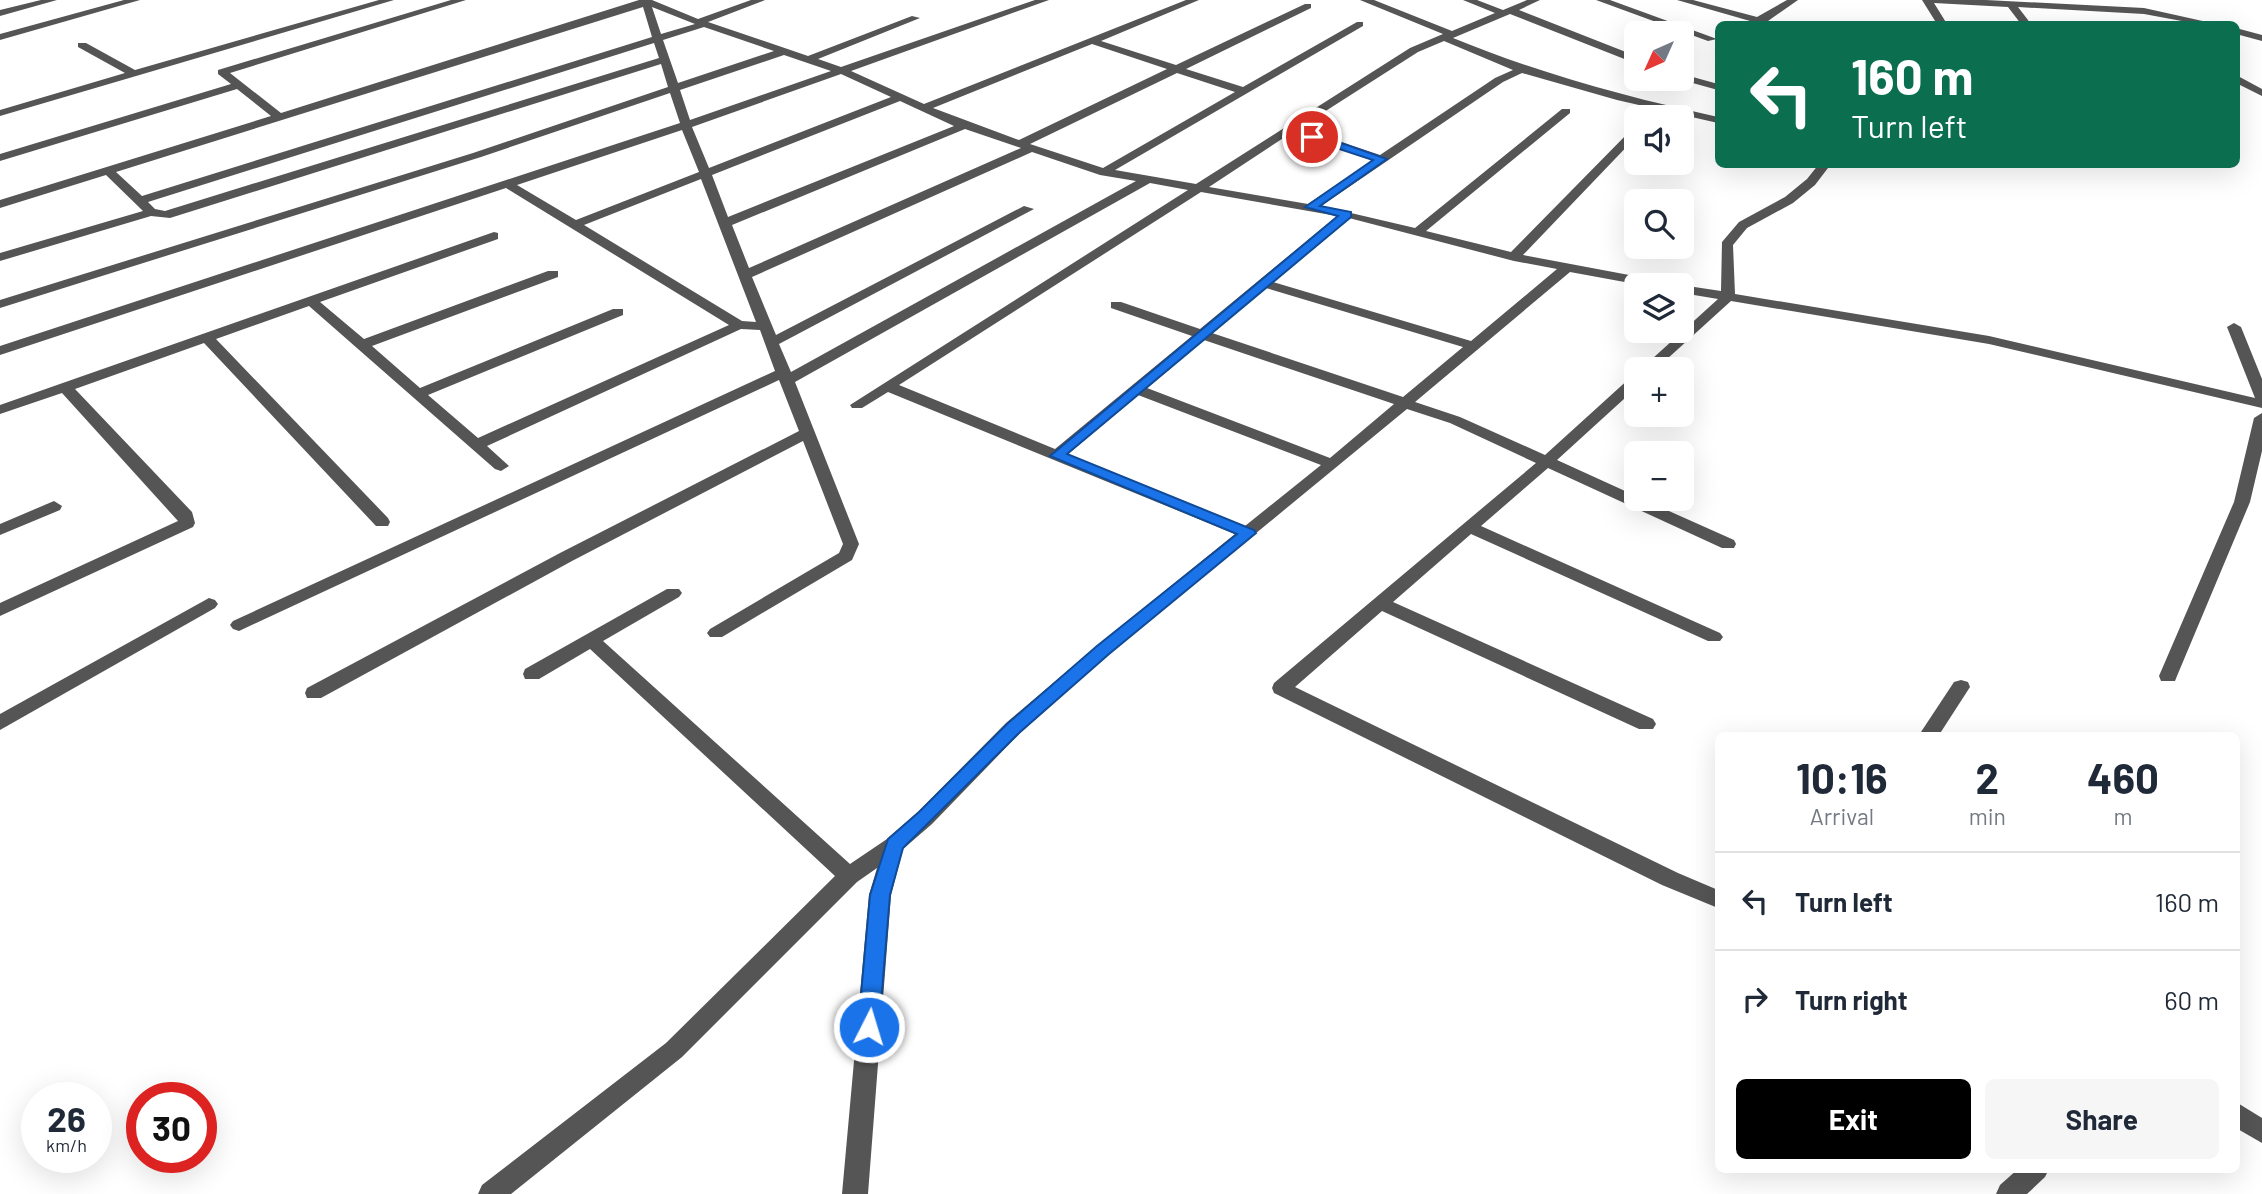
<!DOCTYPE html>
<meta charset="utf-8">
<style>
body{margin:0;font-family:Barlow,sans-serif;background:#f6f6f7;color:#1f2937;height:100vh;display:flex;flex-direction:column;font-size:26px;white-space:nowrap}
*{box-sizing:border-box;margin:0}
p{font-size:23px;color:#747a83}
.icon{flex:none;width:38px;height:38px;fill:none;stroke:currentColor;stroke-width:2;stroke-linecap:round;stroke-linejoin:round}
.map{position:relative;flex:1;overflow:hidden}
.drawer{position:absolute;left:1715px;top:732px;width:525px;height:441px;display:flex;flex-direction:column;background:#fff;border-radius:10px;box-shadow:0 7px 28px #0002}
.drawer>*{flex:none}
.banner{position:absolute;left:1715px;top:21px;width:525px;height:147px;border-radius:10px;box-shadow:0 7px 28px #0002;background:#0b6e4f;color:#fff;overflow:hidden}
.needle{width:46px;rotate:225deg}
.tools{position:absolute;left:1624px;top:21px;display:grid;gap:14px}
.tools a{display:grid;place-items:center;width:70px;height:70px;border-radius:10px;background:#fff;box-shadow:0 7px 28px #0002;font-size:35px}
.speed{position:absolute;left:21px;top:1082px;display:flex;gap:14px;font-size:35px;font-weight:700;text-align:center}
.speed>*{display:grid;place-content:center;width:91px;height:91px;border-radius:50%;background:#fff;box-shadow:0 7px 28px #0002;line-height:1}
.speed small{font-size:18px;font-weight:400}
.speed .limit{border:10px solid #d22;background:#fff;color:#111}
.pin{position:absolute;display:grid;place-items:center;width:60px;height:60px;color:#fff;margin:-30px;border:4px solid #fff;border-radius:50%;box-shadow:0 2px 7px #0007}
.me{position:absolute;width:77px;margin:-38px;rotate:5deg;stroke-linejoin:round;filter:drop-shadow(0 0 5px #0008)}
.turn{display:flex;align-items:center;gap:24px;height:147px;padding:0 21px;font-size:32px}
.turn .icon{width:91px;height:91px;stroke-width:2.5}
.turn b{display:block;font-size:49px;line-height:60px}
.eta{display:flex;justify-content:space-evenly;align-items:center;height:119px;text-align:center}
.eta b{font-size:42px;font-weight:700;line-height:49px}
.action{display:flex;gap:14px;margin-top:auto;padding:14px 21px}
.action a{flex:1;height:80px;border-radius:10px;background:#000;color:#fff;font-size:28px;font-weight:700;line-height:80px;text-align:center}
.action a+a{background:#f6f6f7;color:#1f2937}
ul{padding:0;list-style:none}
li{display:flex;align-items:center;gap:21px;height:98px;padding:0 21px;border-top:2px solid #e0e1e3}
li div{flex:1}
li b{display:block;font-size:26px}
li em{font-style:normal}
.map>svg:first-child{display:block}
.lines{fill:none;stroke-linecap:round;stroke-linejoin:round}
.minor{fill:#555;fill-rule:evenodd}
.route{fill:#1a73e8;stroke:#114b97;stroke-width:2}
</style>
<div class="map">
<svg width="2262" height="1194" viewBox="0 0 2262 1194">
<rect width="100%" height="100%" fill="#fff"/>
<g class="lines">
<g class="minor">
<polygon points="41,0 57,0 0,16 0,10"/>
<polygon points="124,0 140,0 0,40 0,34"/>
<polygon points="379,0 394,0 0,116 0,110 125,73 78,47 78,43 86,43 135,70"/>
<path d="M451 0H466L230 73 281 113 639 0H652L698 19 751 0H765L708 22 808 56 912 16 920 18 818 59 841 67 1035 0H1049L851 71 924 104 1186 0H1199L1101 41 1176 65 1305 4H1311V8L1186 69 1243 87 1357 22H1363V26L1115 170 1196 184 1410 48 1443 34 1360 0H1374L1452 31 1495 13 1463 0H1477L1503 10 1527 0H1540L1519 10 1636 56V63L1632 62 1510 14 1453 38C1541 74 1626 97 1718 117V123L1617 100 1522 73 1503 82 1321 206 1415 228 1562 109H1570V113L1426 231 1511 252 1632 129 1636 128V137L1523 255 1661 281 1667 285H1641L1570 272 1415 402 1460 417 1545 455 1631 377 1636 376V388L1557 460 1636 496V499H1642L1734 540 1736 544 1734 548H1722L1548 468 1481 526 1720 633 1723 637 1720 641H1708L1471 534 1393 602 1653 719 1656 724 1653 729H1639L1382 611 1295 687 1678 873 1718 890V908L1662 885 1274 693 1272 688 1274 683 1536 463 1450 423 1407 409 1109 654 1020 733 932 824 903 849 891 895 868 1194H842L869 895 877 868 857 882 682 1057 511 1194H478L482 1185 666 1043 835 876 590 649 539 679H525L523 674 525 669 667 589H679L682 593 679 597 603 641 850 864 887 839 918 812 1006 723 1097 646 1235 534 888 392 862 408H852L850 405 1188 190 1150 183 795 382 859 544 852 560 722 637H710L707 633 710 629 839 553 843 544 803 441 572 561 321 698H307L305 693 307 688 560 553 799 431 779 380 239 631 233 629 230 625 233 621 775 371 760 330 741 329 487 446 509 466 501 471 495 469 471 448 309 306 216 339 388 518 390 522 388 526H376L204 343 75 389 192 512 195 523 193 527 0 616V603L178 521 62 393 0 414V405L494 232 498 233V239L320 302 364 339 548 271H558V277L372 346 420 388 613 309H623V315L428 395 478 438 729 325 506 188 0 355V346L680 123 670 93 481 157 0 308V300L473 153 668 87 661 64 170 218 151 216 0 261V253L143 211 106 175 0 208V200L271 116 237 89 0 161V154L231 84 218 74V70ZM643 7 652 37 142 196 116 172ZM652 7 695 24 661 34ZM704 27 774 51 678 83 663 40ZM1444 41 1513 70 1495 78 1380 155 1299 128 1418 52ZM654 43 659 58 165 211 155 209 148 202ZM1092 44 1167 69 1019 140 933 108ZM784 55 831 71 690 120 680 90ZM1177 73 1235 92 1103 168 1030 144ZM841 74 891 97 709 168 692 127ZM900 101 954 126 728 217 712 175ZM965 129 1021 148 749 268 732 225ZM682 130 699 172 576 220 517 185ZM1291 133 1373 160 1308 204 1209 187ZM1032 152 1100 175 1136 181 791 372 779 344 1034 209 1024 206 776 335 752 277ZM701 179 756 322 742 321 584 225ZM1201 192 1337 216 1200 329 1121 302H1111V308L1192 336 1055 449 899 385ZM1349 218 1514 261 1557 269 1471 341 1273 282ZM1266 288 1463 347 1403 397 1212 333ZM1204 340 1394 404 1330 458 1147 388ZM1138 395 1321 465 1245 526 1068 454Z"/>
<polygon points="1596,0 1610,0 1717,39 1708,41"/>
<polygon points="1677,0 1693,0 1757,17 1787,0 1798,0 1768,21 1757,23"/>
<polygon points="1922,0 1986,0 2144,8 2216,24 2198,24 2144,14 2018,7 2031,24 2021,24 2008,7 1934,3 1947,24 1937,24"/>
<polygon points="2236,28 2262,35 2262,41 2236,34"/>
<polygon points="1682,74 1718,84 1718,90 1678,79 1682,79"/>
<polygon points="2236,75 2262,89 2262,96 2236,83"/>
<polygon points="1819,164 1831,164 1815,185 1793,203 1747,228 1733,245 1735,294 1989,336 2255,398 2227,327 2234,323 2241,327 2262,379 2262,408 1989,344 1731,301 1656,369 1641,369 1718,299 1682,293 1681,285 1721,291 1722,242 1739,222 1785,197 1807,179"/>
<polygon points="2262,413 2262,451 2250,502 2177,676 2175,681 2161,681 2159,676 2234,502 2254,418"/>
<polygon points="54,501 62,506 60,510 0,535 0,524"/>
<polygon points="209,598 215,600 218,604 215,608 0,730 0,714"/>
<polygon points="1961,680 1968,682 1970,687 1939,735 1919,735 1954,682"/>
<polygon points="2236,1102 2262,1118 2262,1143 2236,1128"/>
<polygon points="2018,1169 2049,1169 2045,1177 2027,1194 1996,1194 2000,1185"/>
</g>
</g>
<polygon class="route" points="1309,134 1316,134 1387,159 1320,206 1351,212 1351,217 1067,454 1254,530 1256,533 1109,654 1019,733 903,848 890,895 879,1027 876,1033 869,1036 861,1033 858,1027 870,895 888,839 919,812 1007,724 1097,646 1237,534 1050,456 1338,216 1305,207 1373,160 1309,139"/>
</svg>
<div class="tools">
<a><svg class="needle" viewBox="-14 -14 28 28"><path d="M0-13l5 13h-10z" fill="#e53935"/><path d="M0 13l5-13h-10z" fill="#747a83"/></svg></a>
<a><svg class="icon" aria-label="sound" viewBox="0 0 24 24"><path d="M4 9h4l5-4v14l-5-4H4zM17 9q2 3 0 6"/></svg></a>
<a><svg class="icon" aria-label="search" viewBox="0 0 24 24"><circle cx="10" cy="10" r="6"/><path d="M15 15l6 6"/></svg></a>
<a><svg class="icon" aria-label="layers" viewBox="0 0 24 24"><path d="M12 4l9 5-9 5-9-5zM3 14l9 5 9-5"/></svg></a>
<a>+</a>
<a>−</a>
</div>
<div class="speed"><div>26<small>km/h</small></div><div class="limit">30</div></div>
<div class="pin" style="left:1312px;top:137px;background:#d93025"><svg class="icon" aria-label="arrive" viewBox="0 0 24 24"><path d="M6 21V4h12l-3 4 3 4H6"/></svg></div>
<svg class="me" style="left:869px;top:1027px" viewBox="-20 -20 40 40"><circle r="17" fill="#1a73e8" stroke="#fff" stroke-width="3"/><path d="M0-11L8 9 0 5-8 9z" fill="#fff"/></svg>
<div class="banner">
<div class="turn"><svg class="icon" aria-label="left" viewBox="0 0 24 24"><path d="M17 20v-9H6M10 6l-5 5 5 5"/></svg><div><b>160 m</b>Turn left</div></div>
</div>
<section class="drawer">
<div class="eta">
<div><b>10:16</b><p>Arrival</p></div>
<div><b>2</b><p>min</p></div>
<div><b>460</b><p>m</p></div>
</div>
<ul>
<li><svg class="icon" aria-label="left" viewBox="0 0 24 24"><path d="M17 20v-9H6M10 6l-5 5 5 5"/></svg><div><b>Turn left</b></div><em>160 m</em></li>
<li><svg class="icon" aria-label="right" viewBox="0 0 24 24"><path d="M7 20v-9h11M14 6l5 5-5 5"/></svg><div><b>Turn right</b></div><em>60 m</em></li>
</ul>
<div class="action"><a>Exit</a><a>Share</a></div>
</section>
</div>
